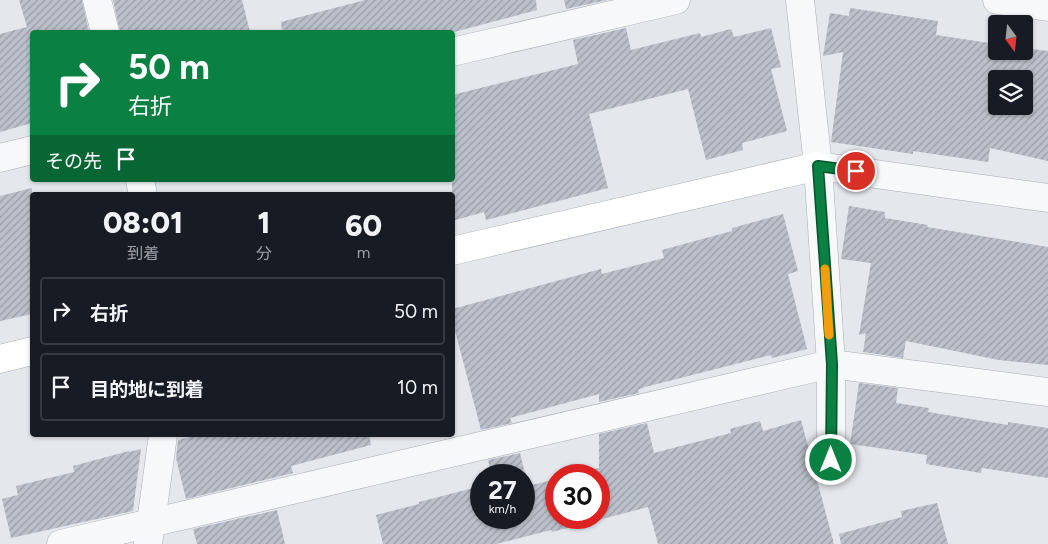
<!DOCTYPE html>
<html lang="ja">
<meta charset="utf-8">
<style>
body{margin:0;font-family:Figtree,"Noto Sans JP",sans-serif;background:#242831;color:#f1f3f6;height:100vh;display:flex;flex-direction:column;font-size:19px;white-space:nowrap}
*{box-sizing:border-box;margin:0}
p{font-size:16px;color:#9ea1a6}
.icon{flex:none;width:28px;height:28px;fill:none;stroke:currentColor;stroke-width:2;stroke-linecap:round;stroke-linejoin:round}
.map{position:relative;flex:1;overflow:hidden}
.panel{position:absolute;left:30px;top:192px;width:425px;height:245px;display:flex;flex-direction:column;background:#171b24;border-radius:5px;box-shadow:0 1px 4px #0004}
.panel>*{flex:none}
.banner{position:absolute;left:30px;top:30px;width:425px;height:152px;border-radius:5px;box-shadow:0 1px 4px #0004;background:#0b8043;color:#fff;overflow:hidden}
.needle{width:32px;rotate:165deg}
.tools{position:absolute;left:988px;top:15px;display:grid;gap:10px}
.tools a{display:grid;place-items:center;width:45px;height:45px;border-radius:5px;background:#171b24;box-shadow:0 1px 4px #0004;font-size:25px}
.speed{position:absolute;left:470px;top:464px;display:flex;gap:10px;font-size:25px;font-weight:700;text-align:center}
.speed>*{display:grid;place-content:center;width:65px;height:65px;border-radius:50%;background:#171b24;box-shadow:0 1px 4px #0004;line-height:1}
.speed small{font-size:12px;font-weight:400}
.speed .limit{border:8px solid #d22;background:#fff;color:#111}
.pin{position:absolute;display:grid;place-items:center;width:42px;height:42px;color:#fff;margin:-21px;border:2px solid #fff;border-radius:50%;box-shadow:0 1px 5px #0007}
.me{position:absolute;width:55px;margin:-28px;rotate:0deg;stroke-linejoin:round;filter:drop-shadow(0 0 4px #0008)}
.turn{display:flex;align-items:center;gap:18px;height:105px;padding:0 15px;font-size:22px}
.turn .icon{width:65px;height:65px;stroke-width:2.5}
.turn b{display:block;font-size:35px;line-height:42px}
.then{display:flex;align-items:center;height:48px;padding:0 15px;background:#0003;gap:10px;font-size:19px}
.eta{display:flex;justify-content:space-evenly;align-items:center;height:85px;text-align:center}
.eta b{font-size:30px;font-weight:800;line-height:35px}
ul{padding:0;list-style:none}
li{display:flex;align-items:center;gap:15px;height:68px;margin:0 10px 8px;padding:0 5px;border:2px solid #363941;border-radius:5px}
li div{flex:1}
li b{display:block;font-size:19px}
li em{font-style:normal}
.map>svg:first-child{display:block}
.building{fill:url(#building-hatch);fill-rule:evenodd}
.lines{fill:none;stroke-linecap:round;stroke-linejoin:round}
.street-casing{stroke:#a9aeb7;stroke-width:29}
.secondary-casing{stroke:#a9aeb7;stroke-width:29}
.street{stroke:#f7f8fa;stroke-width:28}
.secondary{stroke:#fff;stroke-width:28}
.route-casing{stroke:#07532c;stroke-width:12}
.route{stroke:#0b8043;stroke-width:9}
.slow{stroke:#f59e0b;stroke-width:9}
</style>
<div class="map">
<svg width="1048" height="544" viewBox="0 0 1048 544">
<defs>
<pattern id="building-hatch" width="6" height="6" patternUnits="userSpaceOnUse" patternTransform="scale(1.25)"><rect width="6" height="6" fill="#bbc0ca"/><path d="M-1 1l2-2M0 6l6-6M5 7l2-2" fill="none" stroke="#989da6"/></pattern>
</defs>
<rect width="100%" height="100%" fill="#e4e7ec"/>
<g class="building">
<polygon points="19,0 82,0 89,32 32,32 32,123 0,132 0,34 27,27"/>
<polygon points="113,0 242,0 250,32 120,32"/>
<polygon points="365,0 536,0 537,10 454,32 282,32 281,22"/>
<polygon points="564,0 607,0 566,9"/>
<path d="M850 8 938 21 936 35 996 44V51H1024V48L1048 51V161L990 148 988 162 913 151V154L831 142 843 52 823 56 830 13 849 16ZM996 79H1024V106H996Z"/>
<polygon points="626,28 631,50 700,33 701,37 731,29 734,37 771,28 781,67 771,69 787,131 742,143 743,150 706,160 688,89 589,114 608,188 486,220 484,212 452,221 452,95 578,64 573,40"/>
<polygon points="32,188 32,314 0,321 0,196"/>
<polygon points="849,206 885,212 885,218 928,225 927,227 1048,247 1048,365 999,360 906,341 903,358 863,352 866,333 859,335 871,263 841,259"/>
<polygon points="783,214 798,271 788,274 807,349 772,358 771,355 645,387 638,390 639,393 599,402 599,394 510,418 512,423 481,430 452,319 452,309 601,269 602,274 664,258 662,250 732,231 732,228"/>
<polygon points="859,383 898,388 896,403 929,408 928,412 1008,425 1008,422 1048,428 1048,478 982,468 981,473 926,464 927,455 850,444"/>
<polygon points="801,420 834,544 658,544 648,507 552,532 551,530 496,544 383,544 376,515 419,504 419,502 481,486 481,518 524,518 524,475 481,475 481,485 478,475 491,472 488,460 520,453 528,486 556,479 556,518 599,518 599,475 571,475 599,468 599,434 647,423 654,453 731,433 730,429 760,421 763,431"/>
<polygon points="198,435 369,435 371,445 291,466 293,473 186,499 176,458 178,440"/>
<polygon points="141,449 133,511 11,538 2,499 18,495 16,486 74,472 73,466 129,451 129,452"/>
<polygon points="937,503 948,544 841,544 839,534 902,517 901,511"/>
<polygon points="277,510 285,544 197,544 193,529"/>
</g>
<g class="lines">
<g class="street-casing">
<g id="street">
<polyline points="97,0 105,32"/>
<polyline points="800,0 818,166 831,364 831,460"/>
<polyline points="997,0 1048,7"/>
<polyline points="452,52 676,0"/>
<polyline points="0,158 32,150"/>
<polyline points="818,166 1048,198"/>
<polyline points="140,180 143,195"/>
<polyline points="61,544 831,364 1048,392"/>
<polyline points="148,544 163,435"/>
</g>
</g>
<g class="secondary-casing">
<g id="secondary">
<polyline points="452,251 818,166"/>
<polyline points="0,359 32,351"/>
</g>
</g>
<use href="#street" class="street"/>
<use href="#secondary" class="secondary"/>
</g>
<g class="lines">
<g class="route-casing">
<polyline id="route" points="831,460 832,364 818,166 856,171"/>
</g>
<use href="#route" class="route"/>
<polyline class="slow" points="825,269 829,335"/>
</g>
</svg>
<div class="tools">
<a><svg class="needle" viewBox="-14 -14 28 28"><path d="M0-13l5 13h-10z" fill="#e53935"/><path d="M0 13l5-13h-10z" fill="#9ea1a6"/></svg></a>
<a><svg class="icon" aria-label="layers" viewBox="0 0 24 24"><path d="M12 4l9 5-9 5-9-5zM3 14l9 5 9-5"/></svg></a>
</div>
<div class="speed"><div>27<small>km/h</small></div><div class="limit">30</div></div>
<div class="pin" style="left:856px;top:171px;background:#d93025"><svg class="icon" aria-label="arrive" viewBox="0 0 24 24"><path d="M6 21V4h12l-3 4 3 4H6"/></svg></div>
<svg class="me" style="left:831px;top:460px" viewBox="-20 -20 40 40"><circle r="17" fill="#0b8043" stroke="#fff" stroke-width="3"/><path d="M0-11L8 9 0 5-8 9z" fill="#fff"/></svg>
<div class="banner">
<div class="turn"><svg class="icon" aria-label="right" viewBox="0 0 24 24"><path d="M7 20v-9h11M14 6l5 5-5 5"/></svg><div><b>50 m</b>右折</div></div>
<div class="then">その先<svg class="icon" aria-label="arrive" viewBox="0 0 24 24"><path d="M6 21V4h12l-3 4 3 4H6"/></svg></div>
</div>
<section class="panel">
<div class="eta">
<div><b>08:01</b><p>到着</p></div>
<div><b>1</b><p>分</p></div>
<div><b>60</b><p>m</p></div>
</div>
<ul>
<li><svg class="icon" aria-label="right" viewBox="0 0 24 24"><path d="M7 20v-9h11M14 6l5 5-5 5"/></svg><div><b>右折</b></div><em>50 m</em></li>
<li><svg class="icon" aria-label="arrive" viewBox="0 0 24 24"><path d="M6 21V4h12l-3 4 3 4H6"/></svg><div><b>目的地に到着</b></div><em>10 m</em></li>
</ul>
</section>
</div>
